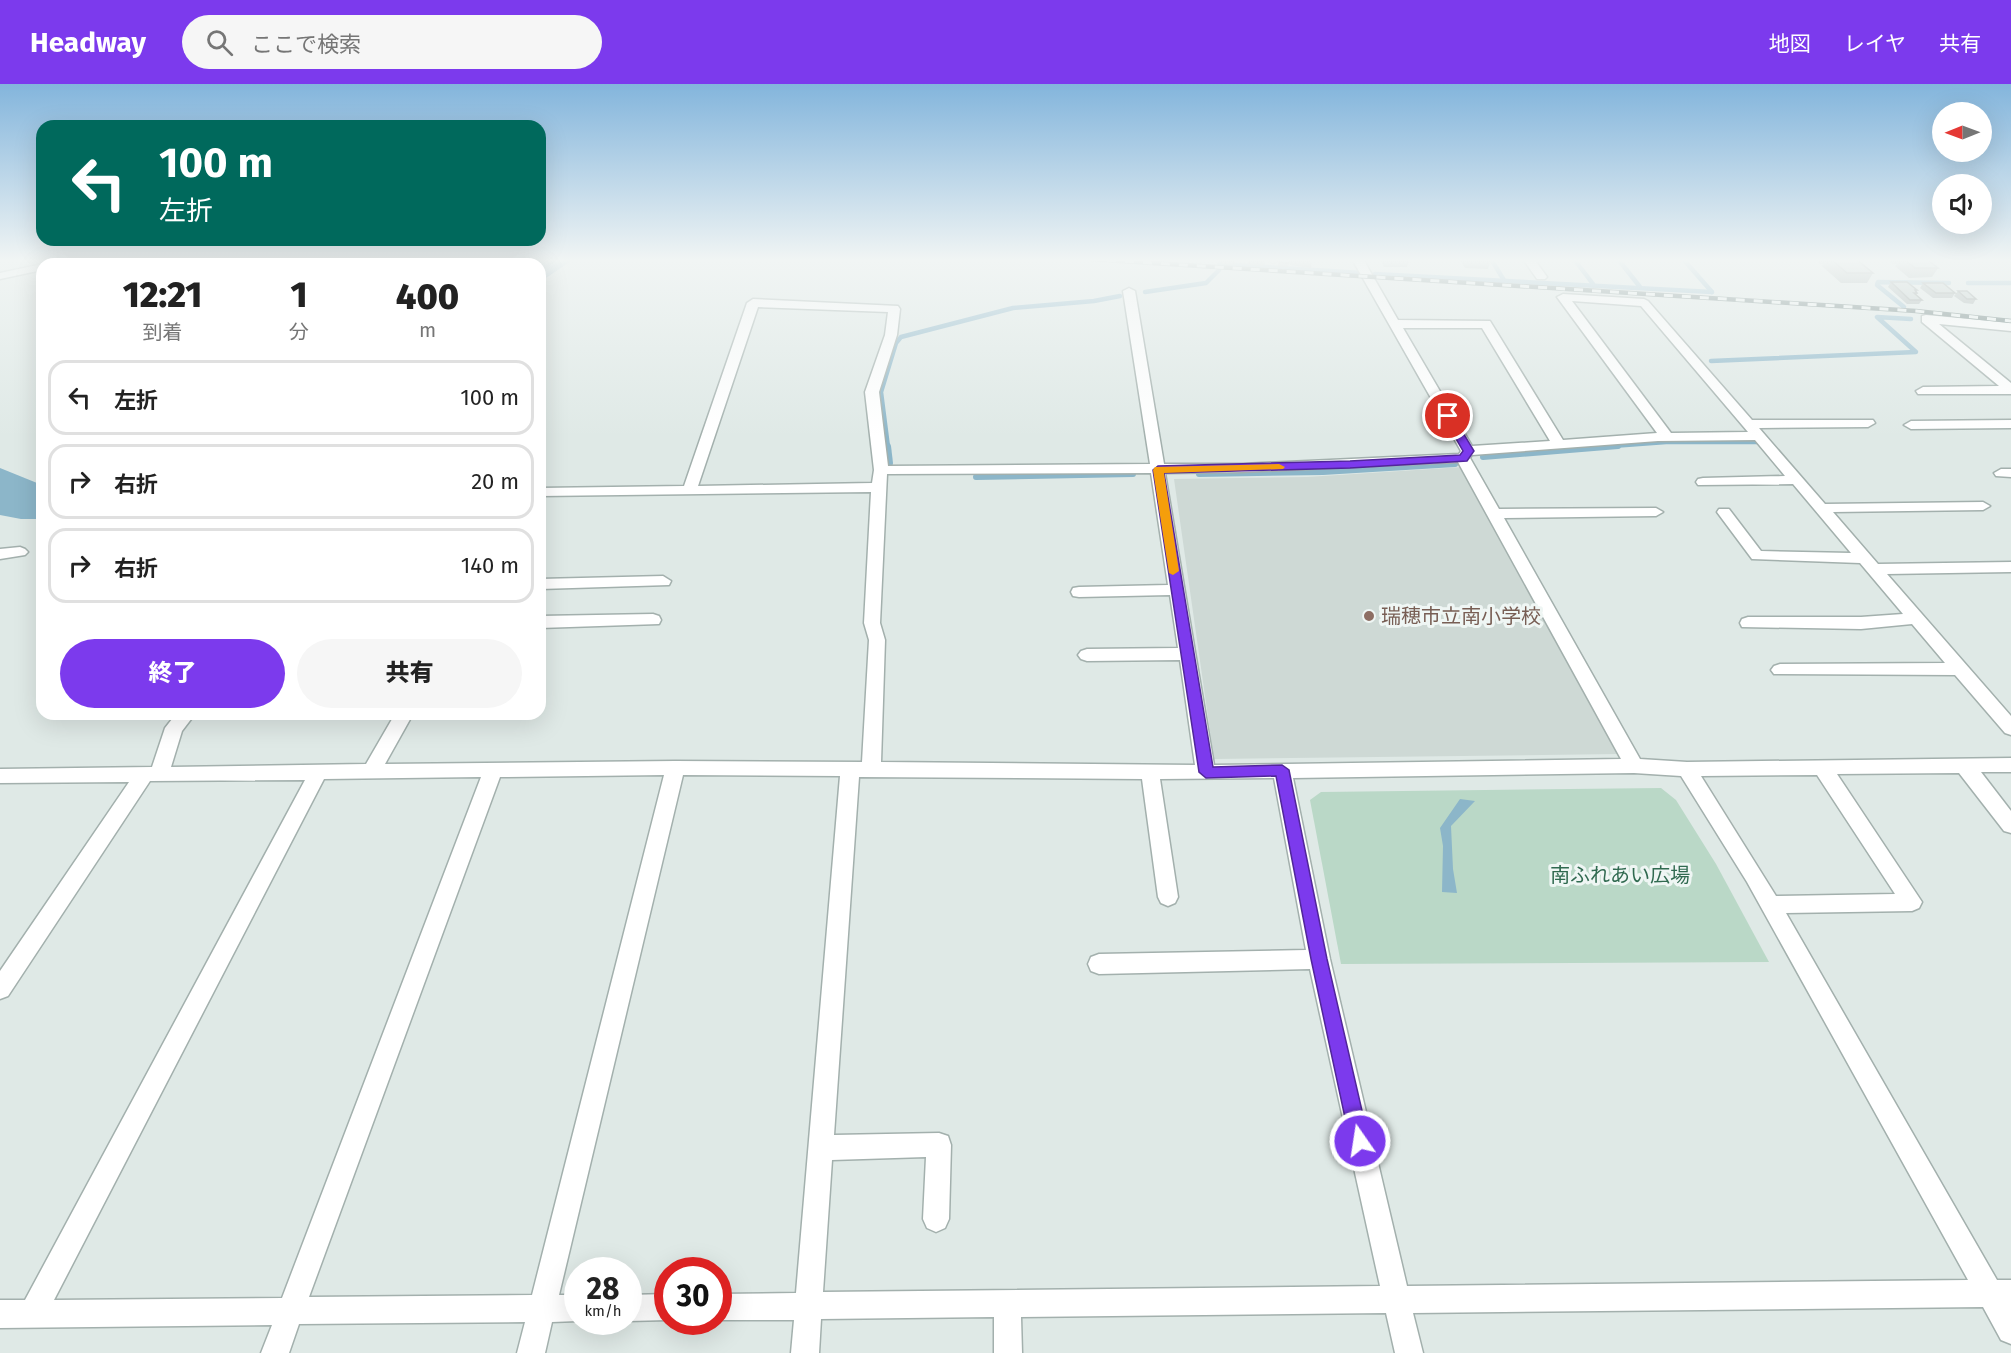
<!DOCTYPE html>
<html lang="ja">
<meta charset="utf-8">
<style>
body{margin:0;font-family:"Fira Sans","Noto Sans JP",sans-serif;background:#f6f6f6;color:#222;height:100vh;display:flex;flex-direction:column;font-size:22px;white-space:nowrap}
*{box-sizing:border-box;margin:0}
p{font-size:20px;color:#767676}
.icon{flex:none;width:33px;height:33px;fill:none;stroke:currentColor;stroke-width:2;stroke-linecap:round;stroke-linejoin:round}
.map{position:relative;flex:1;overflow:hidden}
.drawer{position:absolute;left:36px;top:174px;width:510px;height:462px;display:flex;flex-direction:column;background:#fff;border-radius:18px;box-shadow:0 6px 24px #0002}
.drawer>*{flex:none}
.guide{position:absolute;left:36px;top:36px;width:510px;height:126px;border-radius:18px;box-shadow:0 6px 24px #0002;background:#00695c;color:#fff;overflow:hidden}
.needle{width:39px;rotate:269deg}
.buttons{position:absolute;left:1932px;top:18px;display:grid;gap:12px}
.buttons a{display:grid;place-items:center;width:60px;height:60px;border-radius:50%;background:#fff;box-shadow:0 6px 24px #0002;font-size:30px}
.speed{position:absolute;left:564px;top:1173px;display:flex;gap:12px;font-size:30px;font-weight:700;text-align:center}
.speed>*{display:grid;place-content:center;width:78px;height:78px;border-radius:50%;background:#fff;box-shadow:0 6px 24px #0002;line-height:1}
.speed small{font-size:15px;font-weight:400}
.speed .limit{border:9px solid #d22;background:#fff;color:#111}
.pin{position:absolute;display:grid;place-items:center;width:51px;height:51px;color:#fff;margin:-26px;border:3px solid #fff;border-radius:50%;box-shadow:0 2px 6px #0007}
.me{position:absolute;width:66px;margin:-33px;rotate:347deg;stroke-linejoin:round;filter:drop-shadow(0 0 4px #0008)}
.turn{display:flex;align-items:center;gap:21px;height:126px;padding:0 24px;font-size:27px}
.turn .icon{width:78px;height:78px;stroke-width:2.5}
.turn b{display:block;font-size:42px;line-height:51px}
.eta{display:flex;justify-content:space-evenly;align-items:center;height:102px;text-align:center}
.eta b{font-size:36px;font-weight:800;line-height:42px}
.action{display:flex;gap:12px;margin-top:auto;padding:12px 24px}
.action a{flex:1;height:69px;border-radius:36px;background:#7c3aed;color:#fff;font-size:24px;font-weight:800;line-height:69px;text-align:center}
.action a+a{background:#f6f6f6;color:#222}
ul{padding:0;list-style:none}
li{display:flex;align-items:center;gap:18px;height:75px;margin:0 12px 9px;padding:0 12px;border:3px solid #e0e0e0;border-radius:18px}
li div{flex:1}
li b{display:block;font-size:22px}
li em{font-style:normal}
header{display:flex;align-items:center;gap:36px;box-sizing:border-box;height:84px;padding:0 30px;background:#7c3aed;color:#fff}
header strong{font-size:28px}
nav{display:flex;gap:33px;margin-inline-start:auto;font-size:21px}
.search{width:420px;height:54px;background:#f6f6f6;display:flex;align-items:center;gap:15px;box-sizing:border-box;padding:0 21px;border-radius:33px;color:#767676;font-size:22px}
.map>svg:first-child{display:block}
.built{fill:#ced9d5}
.green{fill:#bad8c7}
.water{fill:#8cb6c9}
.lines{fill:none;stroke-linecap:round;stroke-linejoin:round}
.stream-far1{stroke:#8cb6c9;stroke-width:4.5}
.stream{stroke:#8cb6c9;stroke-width:6}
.minor-casing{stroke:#a3b0ad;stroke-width:3}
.minor{fill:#fff;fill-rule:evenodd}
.rail-casing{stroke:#5c7371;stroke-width:4.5}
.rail{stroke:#eff6f4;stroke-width:3;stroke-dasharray:9;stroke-linecap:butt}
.wall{fill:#9eaaa8}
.building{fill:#b8c6c3;stroke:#818b88;stroke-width:1.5}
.route{fill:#7c3aed;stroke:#51269a;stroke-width:1.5}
.slow{fill:#f59e0b}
.education-dot{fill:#8d6e63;stroke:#eff6f4;stroke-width:2}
.labels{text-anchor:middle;stroke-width:6;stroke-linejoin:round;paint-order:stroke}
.education-label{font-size:20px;fill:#785e54;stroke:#eff6f4;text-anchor:start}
.park-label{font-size:20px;fill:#306a50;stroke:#eff6f4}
</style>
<header>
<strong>Headway</strong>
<div class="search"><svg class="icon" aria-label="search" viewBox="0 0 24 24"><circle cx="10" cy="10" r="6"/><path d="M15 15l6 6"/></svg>ここで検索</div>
<nav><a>地図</a><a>レイヤ</a><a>共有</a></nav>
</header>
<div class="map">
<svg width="2011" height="1269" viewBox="0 0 2011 1269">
<rect width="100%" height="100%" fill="#dfe9e6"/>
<polygon class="built" points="1463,383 1618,670 1214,675 1174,395 1307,393"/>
<polygon class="green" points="1661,704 1676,716 1716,780 1769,878 1341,880 1310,716 1321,708"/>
<g class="water">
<polygon points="537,175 574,175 540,198 540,180 531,180"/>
<polygon points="0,384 42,401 42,435 21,435 0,431"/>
<polygon points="1460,715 1475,717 1451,742 1453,785 1457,809 1442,808 1443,762 1440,744"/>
</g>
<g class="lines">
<g class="stream-far1">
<polyline points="1491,175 1505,198"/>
<polyline points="1574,175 1593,200"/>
<polyline points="1618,175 1640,203"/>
<polyline points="1683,175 1712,208"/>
<polyline points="1220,180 1362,189"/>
<polyline points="1375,190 1712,208"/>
<polyline points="1968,199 2011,199"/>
<polyline points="1145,208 1206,199 1219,186 1220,175"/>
<polyline points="1904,223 1877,201 1878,198 1949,199"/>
<polyline points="1711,277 1916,268 1877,233 1911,235"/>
<polyline points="888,363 881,308 896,259 901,253 1013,224 1094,217 1120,212"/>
<polyline points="1599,363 1666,358 1758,358"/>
</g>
<g class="stream">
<polyline points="888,362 890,379"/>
<polyline points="1483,373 1618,362"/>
<polyline points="1199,390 1323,388 1455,380"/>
<polyline points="976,393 1133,390"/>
</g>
<g class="minor-casing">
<g id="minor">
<polygon points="59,175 78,175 66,180 47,180"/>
<path d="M264 175H282C279 180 267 180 264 175Z"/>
<polygon points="1267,175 1279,175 1279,176 1273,179"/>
<path d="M1352 175H1363L1398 236 1490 237 1563 356 1657 349 1557 213 1563 210 1644 215 1648 217 1752 336H1873L1875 339 1868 343 1759 344 1825 420 1983 418 1990 422 1983 426 1833 428 1878 480 2011 478V488L1887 490 2011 632V651L2005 649 1955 591 1774 590 1771 586 1774 582 1780 580 1945 579 1912 540 1861 545 1742 543 1740 539 1742 535 1748 533H1861L1903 530 1860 479 1752 475 1717 428 1719 425H1729L1761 467 1851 469 1793 400 1698 401 1696 398 1698 395 1703 394 1785 392 1755 356 1658 357 1472 371 1470 374 1499 425 1656 424 1663 428 1656 432 1504 434 1640 675 1687 678 2011 674V688H1981L2011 727V749L2004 747 1959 689 1837 690 1922 818 1919 824 1912 827 1786 829 1997 1196H2011V1260L2001 1256 1983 1223 1413 1229 1423 1269H1395L1386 1229 1021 1233 1022 1269H994V1233L821 1235 819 1269H791L794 1236H718V1210L796 1209 840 692 683 691 559 1211H578V1237L552 1238 545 1269H517L525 1238 299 1240 289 1269H261L272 1241 0 1244V1216H25L305 696 150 697 8 912 0 915V887L129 698 0 699V685L152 683 165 644 176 630H195L182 647 171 683 366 680 395 630H413L385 680 675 677 862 678 869 556 864 539 871 408 540 412V404L684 402 747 219 753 215 898 222 900 225 897 251 879 308 888 382 1150 380 1123 207 1129 204 1135 207 1164 380H1242L1459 370 1461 367ZM1572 217 1641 222 1748 348 1671 349ZM758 223 888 228 885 251 865 308 874 386 872 399 698 402ZM1403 244H1482L1550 357 1472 362ZM1458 378 1621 675 1214 681 1165 389 1242 388ZM1151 389 1168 501 1079 503 1073 504 1071 508 1073 512 1079 513 1170 511 1178 564 1087 565 1081 567 1078 571 1081 575 1087 577 1180 576 1195 681 881 678 885 556 880 539 887 390ZM1634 689 1681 692 1747 798 1968 1196 1407 1202 1330 875 1293 694ZM664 691 532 1211 309 1213 500 693ZM1817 691 1895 810 1776 812 1701 692ZM481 693 282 1214 54 1216 324 695ZM859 693 1142 695 1158 813 1161 819 1168 822 1175 819 1178 813 1160 695 1274 694 1306 866 1099 870 1091 873 1088 880 1091 887 1099 890 1310 885 1380 1202 823 1208 832 1076 926 1073 923 1135 927 1144 936 1148 945 1144 949 1135 951 1061 948 1052 939 1049 834 1051Z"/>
<polygon points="1523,175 1534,175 1547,193 1545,195 1537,195"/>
<polygon points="42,180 42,186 0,195 0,189"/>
<polygon points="1926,231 2011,239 2011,247 1939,240 2011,299 2011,310 1918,310 1916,307 1923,303 1999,302 1922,238 1922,232"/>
<polygon points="2011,336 2011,344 1911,345 1904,341 1911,337"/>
<polygon points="2001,385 2011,385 2011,393 1996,392 1994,389"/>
<polygon points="20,463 25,465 28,468 25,471 0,475 0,465"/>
<polygon points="663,492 671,497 669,501 540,505 540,495"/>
<polygon points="653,530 659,532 661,536 659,540 540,544 540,532"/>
<polygon points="668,1210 668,1236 628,1237 628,1211"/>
</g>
</g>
<use href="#minor" class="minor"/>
<g class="rail-casing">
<polyline id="rail" points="1089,175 1916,227 2011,237"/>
</g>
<use href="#rail" class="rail"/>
</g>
<g class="wall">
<polygon points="1221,175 1236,175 1235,181 1221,180"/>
<polygon points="1247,175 1266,175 1264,182 1248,181"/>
<polygon points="1279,175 1289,179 1288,183 1278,183"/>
<polygon points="1290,175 1312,175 1311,184 1290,181"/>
<polygon points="1380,175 1409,175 1407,183 1384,183"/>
<polygon points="1459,175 1491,175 1488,185 1465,184"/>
<polygon points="1816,175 1856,175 1873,189 1867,199 1841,199 1822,182 1823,180 1820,180"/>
<polygon points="1887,175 1927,175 1938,184 1932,193 1909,194 1895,182 1897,180 1893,180"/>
<polygon points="1891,198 1917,206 1916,208 1917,209 1916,211 1922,216 1919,220 1907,220 1888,203"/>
<polygon points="1923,199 1955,209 1952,214 1933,214 1920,204"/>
<polygon points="1958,207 1976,215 1973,220 1964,219 1954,212"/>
</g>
<g class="building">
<polygon points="1279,175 1289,175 1289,179 1279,178"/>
<polygon points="1831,175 1856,175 1873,189 1847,189"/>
<polygon points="1904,175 1927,175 1938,184 1915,184"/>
<polygon points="1891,198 1907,198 1917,206 1915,206 1917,209 1914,209 1922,216 1910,216"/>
<polygon points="1923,199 1943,199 1955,209 1936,209"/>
<polygon points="1958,207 1967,207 1976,215 1967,215"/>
</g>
<linearGradient id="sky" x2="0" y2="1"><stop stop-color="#83b5dc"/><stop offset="0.5" stop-color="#f1f5f4"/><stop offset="1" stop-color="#f1f5f4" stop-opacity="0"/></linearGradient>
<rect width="2011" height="353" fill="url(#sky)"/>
<polygon class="route" points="1448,329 1453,332 1474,367 1467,377 1350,384 1164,389 1213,683 1282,681 1289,686 1327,875 1369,1057 1366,1064 1360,1066 1353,1064 1350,1057 1311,875 1276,692 1206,694 1199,688 1153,386 1158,382 1350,377 1460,371 1463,367 1443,332"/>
<polygon class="slow" points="1279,380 1285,383 1283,385 1164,389 1179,487 1173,491 1169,489 1153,386 1155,383"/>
<circle class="education-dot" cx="1369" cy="532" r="6"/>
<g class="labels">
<g class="education-label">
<text x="1381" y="539">瑞穂市立南小学校</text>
</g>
<g class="park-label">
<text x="1620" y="798">南ふれあい広場</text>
</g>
</g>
</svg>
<div class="buttons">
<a><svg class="needle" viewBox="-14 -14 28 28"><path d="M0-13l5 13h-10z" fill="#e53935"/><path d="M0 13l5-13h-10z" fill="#767676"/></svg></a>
<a><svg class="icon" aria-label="sound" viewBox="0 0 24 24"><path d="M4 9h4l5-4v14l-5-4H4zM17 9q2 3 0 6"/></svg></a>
</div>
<div class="speed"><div>28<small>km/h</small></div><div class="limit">30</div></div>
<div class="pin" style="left:1448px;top:332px;background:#d93025"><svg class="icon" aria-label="arrive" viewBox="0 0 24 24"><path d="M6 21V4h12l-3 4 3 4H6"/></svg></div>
<svg class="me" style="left:1360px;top:1057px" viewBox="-20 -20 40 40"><circle r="17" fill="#7c3aed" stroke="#fff" stroke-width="3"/><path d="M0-11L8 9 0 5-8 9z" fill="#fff"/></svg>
<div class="guide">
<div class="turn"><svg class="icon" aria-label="left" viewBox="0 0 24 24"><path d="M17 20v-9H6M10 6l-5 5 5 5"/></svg><div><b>100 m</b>左折</div></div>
</div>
<section class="drawer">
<div class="eta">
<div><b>12:21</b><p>到着</p></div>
<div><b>1</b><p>分</p></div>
<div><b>400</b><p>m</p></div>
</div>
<ul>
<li><svg class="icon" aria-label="left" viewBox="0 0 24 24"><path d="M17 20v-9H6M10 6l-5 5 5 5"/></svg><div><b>左折</b></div><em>100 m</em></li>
<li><svg class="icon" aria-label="right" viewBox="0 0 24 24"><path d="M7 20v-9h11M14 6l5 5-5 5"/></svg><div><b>右折</b></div><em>20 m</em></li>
<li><svg class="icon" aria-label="right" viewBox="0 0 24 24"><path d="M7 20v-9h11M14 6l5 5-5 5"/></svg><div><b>右折</b></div><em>140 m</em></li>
</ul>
<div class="action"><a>終了</a><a>共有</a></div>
</section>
</div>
